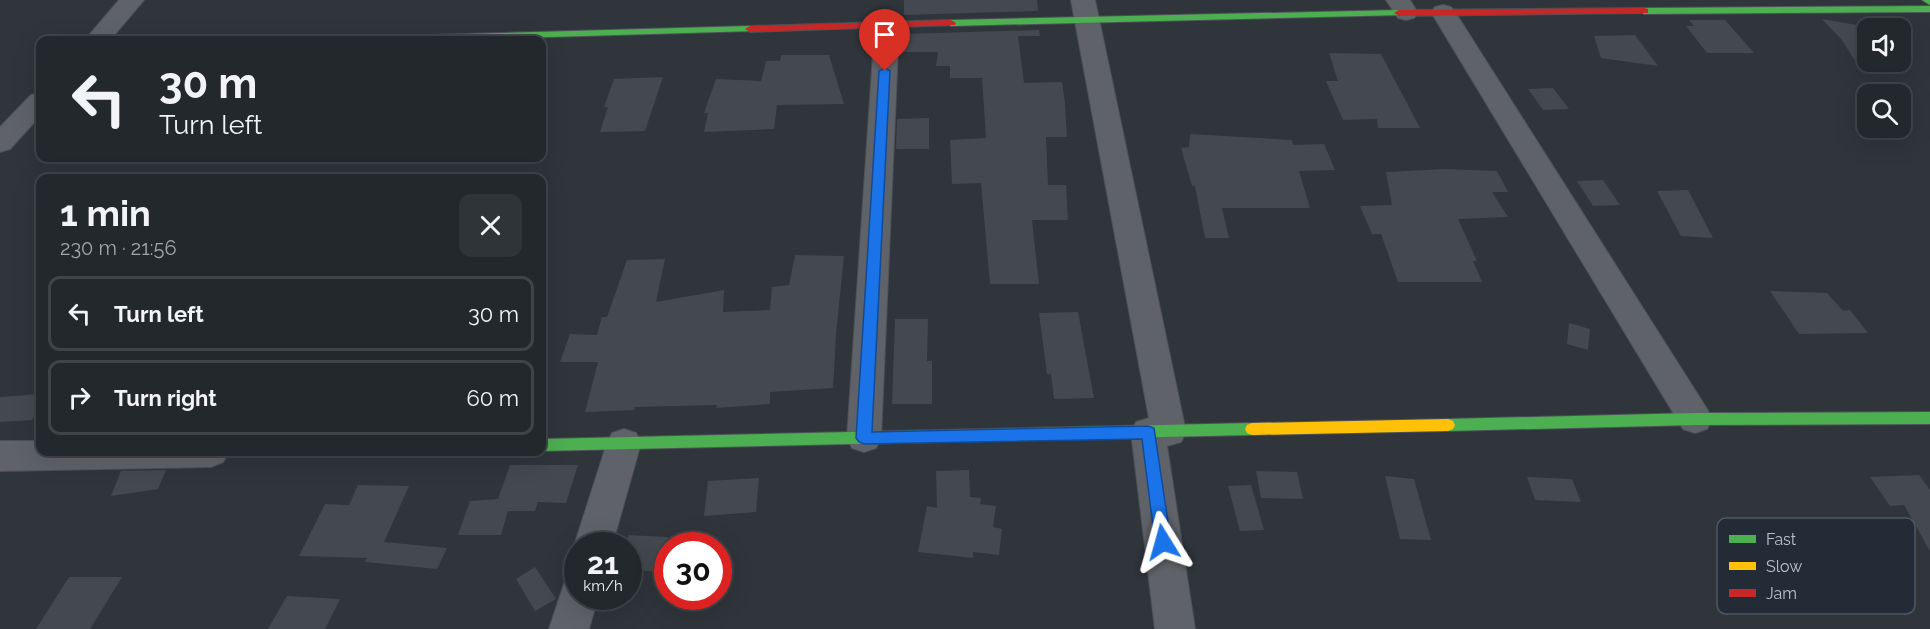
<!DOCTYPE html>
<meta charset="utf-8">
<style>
body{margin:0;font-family:Raleway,sans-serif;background:#2f3438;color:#f1f3f6;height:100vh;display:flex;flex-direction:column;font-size:22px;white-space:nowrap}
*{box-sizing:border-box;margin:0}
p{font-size:20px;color:#a3a6a9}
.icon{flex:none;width:33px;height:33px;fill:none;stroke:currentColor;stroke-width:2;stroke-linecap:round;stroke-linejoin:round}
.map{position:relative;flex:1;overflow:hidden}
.side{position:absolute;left:36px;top:174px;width:510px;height:282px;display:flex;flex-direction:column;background:#23282c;border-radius:12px;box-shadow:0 6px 24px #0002,0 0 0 2px #404448}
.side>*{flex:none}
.guide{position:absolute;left:36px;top:36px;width:510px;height:126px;border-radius:12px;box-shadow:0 6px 24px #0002,0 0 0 2px #404448;background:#23282c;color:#f1f3f6;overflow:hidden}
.controls{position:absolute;left:1857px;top:18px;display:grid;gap:12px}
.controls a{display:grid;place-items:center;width:54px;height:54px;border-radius:12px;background:#23282c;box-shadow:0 6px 24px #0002,0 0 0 2px #404448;font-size:30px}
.speed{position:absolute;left:564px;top:532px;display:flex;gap:12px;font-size:30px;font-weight:700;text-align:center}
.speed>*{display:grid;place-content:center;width:78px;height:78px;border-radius:50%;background:#23282c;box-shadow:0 6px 24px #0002,0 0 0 2px #404448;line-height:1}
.speed small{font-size:15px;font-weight:400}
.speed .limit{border:9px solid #d22;background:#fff;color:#111}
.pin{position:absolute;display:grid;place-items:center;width:51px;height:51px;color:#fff;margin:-62px -26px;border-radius:50% 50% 50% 0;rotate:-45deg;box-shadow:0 0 6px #0007}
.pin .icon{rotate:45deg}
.me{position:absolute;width:66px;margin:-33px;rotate:352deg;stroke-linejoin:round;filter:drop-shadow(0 0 4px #0008)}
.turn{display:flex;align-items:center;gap:21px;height:126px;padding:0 24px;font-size:27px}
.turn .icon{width:78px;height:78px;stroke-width:2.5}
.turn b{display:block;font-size:42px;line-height:51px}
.round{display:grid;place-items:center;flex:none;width:63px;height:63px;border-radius:12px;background:#2f3438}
.head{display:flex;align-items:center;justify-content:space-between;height:102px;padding:0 24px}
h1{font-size:36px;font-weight:700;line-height:45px}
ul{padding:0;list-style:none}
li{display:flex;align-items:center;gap:18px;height:75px;margin:0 12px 9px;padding:0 12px;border:3px solid #404448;border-radius:12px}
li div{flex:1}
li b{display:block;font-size:22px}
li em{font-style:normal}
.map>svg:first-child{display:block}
.building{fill:#44494f}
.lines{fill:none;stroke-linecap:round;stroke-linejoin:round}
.street-casing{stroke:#4c5158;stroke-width:2}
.fast-casing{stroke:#4c5158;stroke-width:2}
.slow-casing{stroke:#4c5158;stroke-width:2}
.jam-casing{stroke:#4c5158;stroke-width:2}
.street{fill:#5f6369;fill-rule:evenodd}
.fast{fill:#4caf50;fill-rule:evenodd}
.slow{fill:#ffc107;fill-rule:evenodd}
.jam{fill:#c62828;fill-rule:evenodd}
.route{fill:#1a73e8;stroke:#114b97;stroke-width:1.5}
.key{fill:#222b36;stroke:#505863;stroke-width:1.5}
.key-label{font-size:16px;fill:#bac1cb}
</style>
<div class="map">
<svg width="1930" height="629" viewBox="0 0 1930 629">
<rect width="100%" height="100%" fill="#2f353b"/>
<g class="building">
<polygon points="904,0 1037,0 1038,11 904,15"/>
<polygon points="1822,19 1863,26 1868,30 1868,61 1854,59 1841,39"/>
<polygon points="1689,20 1725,20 1754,53 1707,53 1686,26 1694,26"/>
<polygon points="1039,30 1040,36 1018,36 1024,83 1062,82 1065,103 1067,137 1046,137 1048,185 1066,185 1068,220 1032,220 1039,284 990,284 981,183 952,184 950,140 986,138 982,78 950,78 950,66 936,66 938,52 901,52 903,34"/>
<polygon points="1635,35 1658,66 1601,58 1594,36"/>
<polygon points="1329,53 1381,54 1420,128 1378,128 1377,119 1343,120 1326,81 1338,81"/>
<polygon points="781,55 829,55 844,104 777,105 774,129 704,132 708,113 704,113 716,79 761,81 766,61 780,61"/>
<polygon points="663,77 645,131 600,132 608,107 604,107 614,79"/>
<polygon points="1553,88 1569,109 1543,110 1528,89"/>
<polygon points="929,118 929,149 896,149 897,119"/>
<polygon points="1190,134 1292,140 1293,145 1324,144 1335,170 1299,171 1310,208 1222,208 1229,238 1205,238 1195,186 1192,186 1181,148 1189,147"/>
<polygon points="1444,169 1497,171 1508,192 1492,192 1508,217 1458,219 1477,261 1473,261 1482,282 1398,282 1381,234 1372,234 1360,206 1392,205 1386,172"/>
<polygon points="1603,180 1620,205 1593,206 1577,181"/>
<polygon points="1688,190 1713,238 1681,236 1657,191"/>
<polygon points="795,255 844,256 836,334 833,388 770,392 770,404 716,408 717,405 635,407 634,410 585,412 598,362 560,362 570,334 597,335 602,317 607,317 627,260 665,259 656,302 724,290 723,312 770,310 772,287 789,285"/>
<polygon points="1770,291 1827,293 1843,311 1850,310 1868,333 1799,334"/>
<polygon points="1078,312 1094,398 1054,399 1051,374 1047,374 1039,313"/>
<polygon points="895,319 928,319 927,361 932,361 932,404 892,404"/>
<polygon points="1569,323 1590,329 1588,350 1567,344"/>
<polygon points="40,394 40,405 32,420 0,422 0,397"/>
<polygon points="510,465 578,465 566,503 538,502 535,511 508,511 501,535 458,535 470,501 498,499"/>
<polygon points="166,470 158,489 111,496 121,471"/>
<polygon points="969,470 970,497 981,498 980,504 996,506 993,527 1002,529 999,555 973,552 973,558 918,552 927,506 937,508 936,471"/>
<polygon points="1256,471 1297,472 1303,499 1261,498"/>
<polygon points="1919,475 1930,490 1930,551 1904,505 1890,506 1870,477"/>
<polygon points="1385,476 1414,479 1431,540 1400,539"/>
<polygon points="1527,477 1572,479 1581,502 1535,500"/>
<polygon points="759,478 756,512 704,516 708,481"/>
<polygon points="358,485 409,486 384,542 447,548 437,569 365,562 367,558 299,556 325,504 349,505"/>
<polygon points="1251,485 1264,530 1240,531 1228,486"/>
<polygon points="628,535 668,537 668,572 628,570"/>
<polygon points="535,567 556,599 535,611 516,579"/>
<polygon points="69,577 122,577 90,629 36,629"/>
<polygon points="287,596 340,599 325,629 268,629"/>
</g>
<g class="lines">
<g class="street-casing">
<g id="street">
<polygon points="119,0 144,0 110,40 85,40"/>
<polygon points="1071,0 1095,0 1186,432 1181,442 1167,446 1195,629 1155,629 1131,432 1136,422 1149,418"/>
<polygon points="1386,0 1410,0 1418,13 1414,18 1406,20 1398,18"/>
<polygon points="1443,5 1451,7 1455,12 1707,409 1712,419 1707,429 1695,433 1683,429 1431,12 1435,7"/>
<polygon points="887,18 895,20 899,25 881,438 876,448 864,452 852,448 847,438 875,25 879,20"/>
<polygon points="40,93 40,116 10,149 0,152 0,127 31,95"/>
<polygon points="624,429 636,433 641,443 612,546 578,546 578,553 574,546 607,443 612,433"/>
<polygon points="0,441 40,441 40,452 229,452 223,462 211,467 0,471"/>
<polygon points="578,579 578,597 598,597 589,629 549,629 564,584"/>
</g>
</g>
<g class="fast-casing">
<g id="fast">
<polygon points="1922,0 1930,0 1930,5"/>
<polygon points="1930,6 1930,12 1644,14 1639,11 1644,8"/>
<polygon points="1399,10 1404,13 1403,15 951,26 946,23 951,20"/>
<polygon points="750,26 755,29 754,31 453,40 357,40 362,37"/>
<polygon points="1930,412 1930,424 1695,425 1448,431 1443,429 1441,425 1443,421 1448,419 1695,413"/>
<polygon points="1252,423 1257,425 1259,429 1257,433 1252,435 542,451 542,439"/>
</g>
</g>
<g class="slow-casing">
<polygon id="slow" points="1448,419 1453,421 1455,425 1453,429 1448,431 1252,435 1247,433 1245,429 1247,425 1252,423"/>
</g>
<g class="jam-casing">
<g id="jam">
<polygon points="1644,8 1648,9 1648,13 1399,16 1394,13 1399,10"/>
<polygon points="951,20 956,23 955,25 750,32 745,29 750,26"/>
</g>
</g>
<use href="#street" class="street"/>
<use href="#fast" class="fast"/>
<use href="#slow" class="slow"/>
<use href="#jam" class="jam"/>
</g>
<polygon class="route" points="885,68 890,71 872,432 1148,426 1154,428 1171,542 1169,547 1163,549 1157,547 1155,542 1142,439 864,444 859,442 856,438 879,71"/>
<rect x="1717" y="518" width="198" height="96" rx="9" class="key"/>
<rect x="1729" y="535" width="27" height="8" fill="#4caf50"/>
<rect x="1729" y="562" width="27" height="8" fill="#ffc107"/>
<rect x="1729" y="589" width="27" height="8" fill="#c62828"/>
<g class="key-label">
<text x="1766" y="545">Fast</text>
<text x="1766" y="572">Slow</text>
<text x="1766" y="599">Jam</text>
</g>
</svg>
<div class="controls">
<a><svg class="icon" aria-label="sound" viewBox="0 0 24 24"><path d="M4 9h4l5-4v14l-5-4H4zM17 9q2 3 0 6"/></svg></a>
<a><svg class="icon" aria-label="search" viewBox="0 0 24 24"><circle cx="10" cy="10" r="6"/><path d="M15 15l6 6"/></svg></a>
</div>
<div class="speed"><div>21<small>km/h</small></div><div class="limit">30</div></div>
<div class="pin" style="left:885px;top:71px;background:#d93025"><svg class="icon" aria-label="arrive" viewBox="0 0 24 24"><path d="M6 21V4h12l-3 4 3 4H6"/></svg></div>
<svg class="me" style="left:1163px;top:542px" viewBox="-20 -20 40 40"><path d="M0-17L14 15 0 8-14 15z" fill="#1a73e8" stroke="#fff" stroke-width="4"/></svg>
<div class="guide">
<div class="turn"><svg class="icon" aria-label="left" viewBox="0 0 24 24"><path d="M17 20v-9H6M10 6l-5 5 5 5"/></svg><div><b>30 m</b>Turn left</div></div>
</div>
<section class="side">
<div class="head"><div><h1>1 min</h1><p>230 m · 21:56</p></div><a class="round"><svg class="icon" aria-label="close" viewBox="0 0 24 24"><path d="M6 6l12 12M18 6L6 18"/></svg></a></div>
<ul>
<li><svg class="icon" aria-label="left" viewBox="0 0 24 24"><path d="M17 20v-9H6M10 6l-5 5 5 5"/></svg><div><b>Turn left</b></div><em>30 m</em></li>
<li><svg class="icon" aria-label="right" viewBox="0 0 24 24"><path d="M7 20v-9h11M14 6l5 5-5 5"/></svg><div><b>Turn right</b></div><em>60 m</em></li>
</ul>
</section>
</div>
